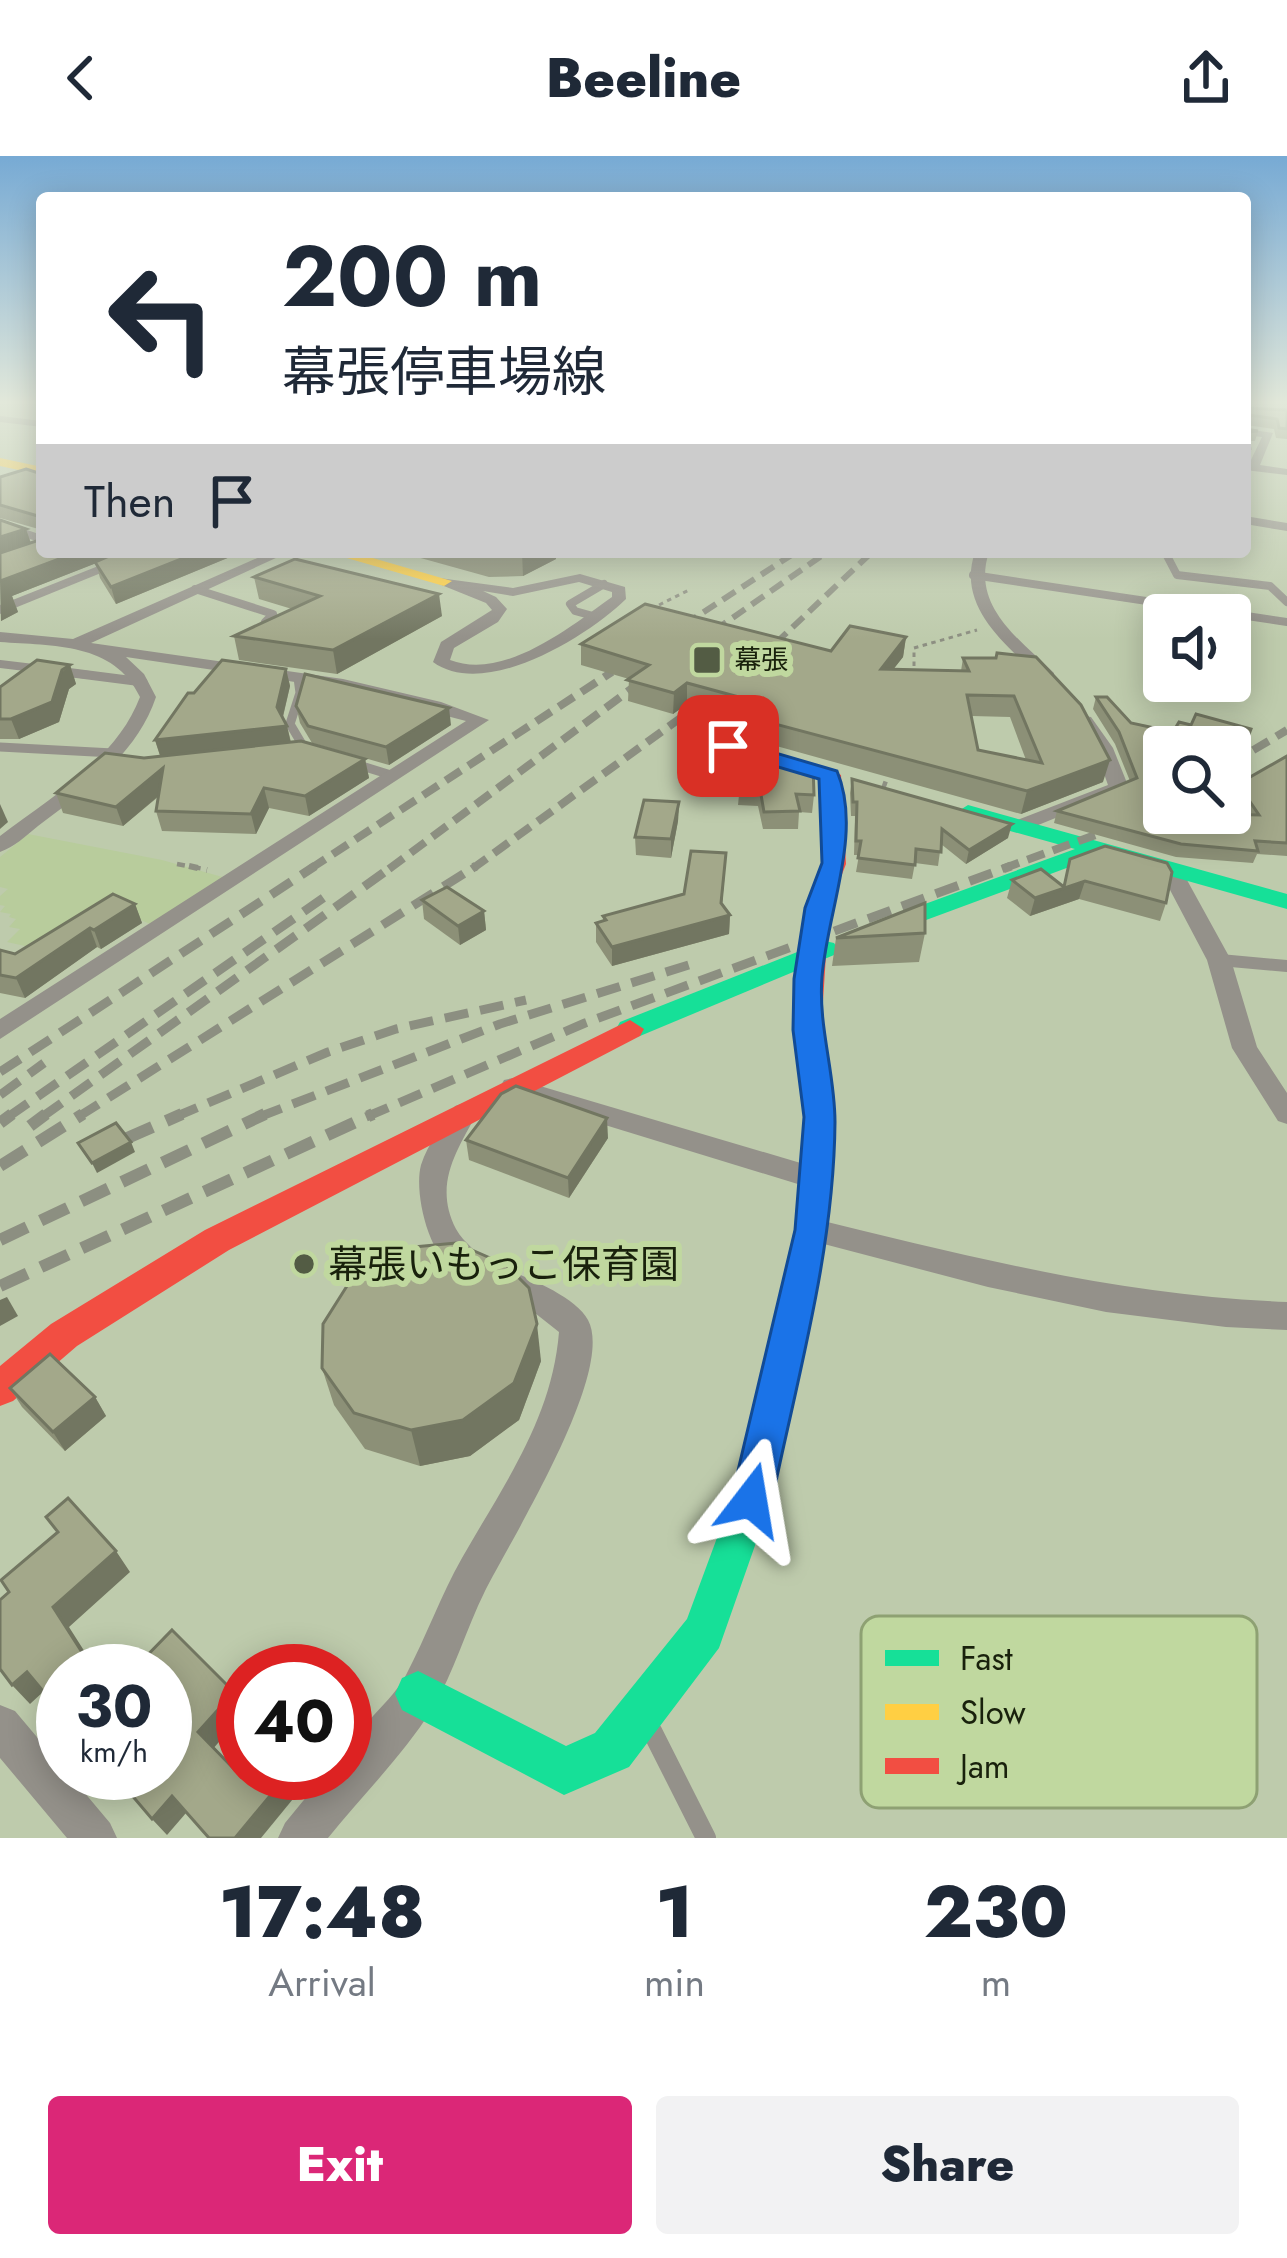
<!DOCTYPE html>
<meta charset="utf-8">
<style>
body{margin:0;font-family:Jost,"Noto Sans JP",sans-serif;background:#f2f2f3;color:#1f2937;height:100vh;display:flex;flex-direction:column;font-size:45px;white-space:nowrap}
*{box-sizing:border-box;margin:0}
p{font-size:39px;color:#747a83}
.icon{flex:none;width:66px;height:66px;fill:none;stroke:currentColor;stroke-width:2;stroke-linecap:round;stroke-linejoin:round}
.map{position:relative;height:1682px;overflow:hidden}
.panel{display:flex;flex-direction:column;background:#fff;flex:1}
.panel>*{flex:none}
.guide{position:absolute;left:36px;top:36px;width:1215px;height:366px;border-radius:12px;box-shadow:0 6px 30px #0003;background:#fff;color:#1f2937;overflow:hidden}
.controls{position:absolute;left:1143px;top:438px;display:grid;gap:24px}
.controls a{display:grid;place-items:center;width:108px;height:108px;border-radius:12px;background:#fff;box-shadow:0 6px 30px #0003;font-size:60px}
.speed{position:absolute;left:36px;top:1488px;display:flex;gap:24px;font-size:60px;font-weight:700;text-align:center}
.speed>*{display:grid;place-content:center;width:156px;height:156px;border-radius:50%;background:#fff;box-shadow:0 6px 30px #0003;line-height:1}
.speed small{font-size:30px;font-weight:400}
.speed .limit{border:18px solid #d22;background:#fff;color:#111}
.pin{position:absolute;display:grid;place-items:center;width:102px;height:102px;color:#fff;margin:-51px;border-radius:24px;box-shadow:0 6px 18px #0006}
.me{position:absolute;width:132px;margin:-66px;rotate:14deg;stroke-linejoin:round;filter:drop-shadow(0 0 9px #0008)}
.turn{display:flex;align-items:center;gap:42px;height:252px;padding:0 48px;font-size:54px}
.turn .icon{width:156px;height:156px;stroke-width:2.5}
.turn b{display:block;font-size:84px;line-height:102px}
.then{display:flex;align-items:center;height:114px;padding:0 48px;background:#0003;gap:24px;font-size:45px}
.eta{display:flex;justify-content:space-evenly;align-items:center;height:204px;text-align:center}
.eta b{font-size:72px;font-weight:800;line-height:84px}
.cta{display:flex;gap:24px;margin-top:auto;padding:24px 48px}
.cta a{flex:1;height:138px;border-radius:12px;background:#db2777;color:#fff;font-size:48px;font-weight:800;line-height:138px;text-align:center}
.cta a+a{background:#f2f2f3;color:#1f2937}
header{display:flex;justify-content:space-between;align-items:center;height:156px;padding:0 48px;background:#fff;font-size:54px;font-weight:800}
.map>svg:first-child{display:block}
.built{fill:#b8cc9c}
.lines{fill:none;stroke-linecap:round;stroke-linejoin:round}
.path-far2{stroke:#8d8f82;stroke-width:3;stroke-dasharray:4.5 4.5;stroke-linecap:butt}
.path-far1{stroke:#8d8f82;stroke-width:4.5;stroke-dasharray:8 8;stroke-linecap:butt}
.path{stroke:#8d8f82;stroke-width:6;stroke-dasharray:9 9;stroke-linecap:butt}
.lane-far3{stroke:#94918a;stroke-width:8}
.lane-far2{stroke:#94918a;stroke-width:9}
.lane-far1{stroke:#94918a;stroke-width:12}
.lane{stroke:#94918a;stroke-width:20}
.street{fill:#94918a;fill-rule:evenodd}
.fast{fill:#16e098;fill-rule:evenodd}
.slow{fill:#ffcf43;fill-rule:evenodd}
.jam{fill:#f24e42;fill-rule:evenodd}
.rail-far3{stroke:#8c8f81;stroke-width:6;stroke-dasharray:15 8;stroke-linecap:butt}
.rail-far2{stroke:#8c8f81;stroke-width:8;stroke-dasharray:18 9;stroke-linecap:butt}
.rail-far1{stroke:#8c8f81;stroke-width:9;stroke-dasharray:24 12;stroke-linecap:butt}
.rail{stroke:#8c8f81;stroke-width:12;stroke-dasharray:30 15;stroke-linecap:butt}
.wall{fill:#8c9077;fill-rule:evenodd}
.shaded-wall{fill:#727661}
.building{fill:#a3a88a;stroke:#727661;stroke-width:3;fill-rule:evenodd}
.route{fill:#1a73e8;stroke:#114b97;stroke-width:3}
.poi-dot{fill:#535c44;stroke:#c0d89f;stroke-width:4.5}
.labels{text-anchor:middle;stroke-width:12;stroke-linejoin:round;paint-order:stroke}
.far-poi-label{font-size:27px;fill:#19210c;stroke:#c0d89f;text-anchor:start}
.near-poi-label{font-size:39px;fill:#19210c;stroke:#c0d89f;text-anchor:start}
.key{fill:#c0d89f;stroke:#8ea173;stroke-width:3}
.key-label{font-size:33px;fill:#19210c}
</style>
<header><svg class="icon" aria-label="back" viewBox="0 0 24 24"><path d="M15 5l-7 7 7 7"/></svg>Beeline<svg class="icon" aria-label="share" viewBox="0 0 24 24"><path d="M12 15V3M7 8l5-5 5 5M5 13v7h14v-7"/></svg></header>
<div class="map">
<svg width="1287" height="1682" viewBox="0 0 1287 1682">
<rect width="100%" height="100%" fill="#becbac"/>
<polygon class="built" points="28,678 162,704 226,722 152,769 121,755 52,796 7,786 20,773 9,771 16,763 9,761 11,758 0,756 5,750 0,749 0,740 8,733 0,731 0,701"/>
<g class="lines">
<g class="path-far2">
<polyline points="651,453 691,433"/>
<polyline points="914,519 914,492 977,474"/>
</g>
<g class="path-far1">
<polyline points="719,557 705,567 725,586"/>
<polyline points="883,633 890,613"/>
<polyline points="177,708 204,713"/>
</g>
<polyline class="path" points="189,710 207,714"/>
<g class="lane-far3">
<polyline points="1165,396 1177,419 1270,430 1287,446"/>
<polyline points="973,419 1287,466"/>
<polyline points="195,433 273,458 265,466"/>
<polyline points="593,460 575,455 570,448 604,428"/>
<polyline points="0,508 42,513"/>
<polyline points="62,516 89,519"/>
</g>
<g class="lane-far2">
<polyline points="65,516 143,526"/>
<polyline points="298,522 300,537 290,568 306,595"/>
<polyline points="0,591 113,597"/>
<polyline points="352,607 391,619"/>
</g>
<polyline class="lane-far1" points="1220,804 1287,810"/>
<polyline class="lane" points="652,1575 706,1682"/>
<g class="street">
<polygon points="0,260 42,265 42,271 0,266"/>
<polygon points="1245,273 1273,277 1260,309 1287,313 1287,319 1245,314 1245,308 1249,308 1262,281 1245,279"/>
<polygon points="1245,360 1287,367 1287,375 1245,368"/>
<polygon points="0,365 42,379 42,387 0,373"/>
<path d="M271 396H289L91 487 343 523 441 546 489 564 0 883V863L466 565 343 533 126 501 144 518 156 541C137 598 85 635 38 670 26 680 14 691 0 696V680C51 641 116 604 140 541 114 486 53 490 0 486V476L73 483Z"/>
<path d="M724 396H769C759 403 734 403 724 396Z"/>
<path d="M975 396H989C971 450 1019 483 1054 517V523H1042C1006 489 956 451 975 396Z"/>
<polygon points="116,403 128,406 0,458 0,449"/>
<path d="M580 418 625 431 626 443C587 481 485 544 433 506L441 486 492 454 486 447 439 428V422L513 432ZM579 426 612 436V441C570 471 504 525 450 504L454 492 498 466 507 453 496 441 483 435 513 440Z"/>
<polygon points="1085,560 1091,561 1113,592 1129,632 1026,674 1012,674 1012,666 1108,629 1095,592 1076,565"/>
<polygon points="1171,709 1182,715 1231,804 1257,891 1287,937 1287,968 1278,965 1232,892 1207,804 1160,715"/>
<polygon points="513,922 814,1011 824,1014 828,1022 824,1030 814,1033 504,938 500,931 504,924"/>
<path d="M464 947 473 950 477 957C457 995 433 1028 456 1073 464 1088 479 1095 486 1110L482 1119C436 1135 412 1042 421 1009 428 987 443 970 455 950Z"/>
<path d="M811 1062C969 1101 1124 1140 1287 1146V1174L1226 1171 1106 1156 988 1131 801 1082 796 1074 801 1066Z"/>
<path d="M503 1112C527 1121 576 1141 588 1164 616 1216 510 1385 485 1435 466 1473 454 1517 432 1553 404 1598 362 1640 328 1682H278L285 1667 326 1617H345C345 1575 387 1554 406 1519 426 1481 441 1439 462 1402 504 1328 552 1263 559 1176L521 1146 492 1134 488 1125 492 1116Z"/>
<polygon points="0,1549 15,1555 63,1612 63,1617 68,1617 110,1667 117,1682 67,1682 0,1602"/>
</g>
<g class="fast">
<polygon points="968,649 1287,738 1287,753 1099,700 891,777 873,777 869,772 873,767 1075,693 960,661 957,656"/>
<polygon points="825,785 834,787 838,793 834,799 640,880 630,882 616,873 620,866"/>
<polygon points="807,868 821,877 834,961 828,1074 771,1344 719,1492 629,1611 564,1639 402,1554 395,1538 402,1522 418,1515 566,1590 595,1577 687,1463 731,1344 794,1074 804,961 793,877"/>
</g>
<g class="slow">
<polygon points="0,302 42,311 42,319 0,310"/>
<polygon points="326,396 352,396 452,425 444,430"/>
</g>
<g class="jam">
<polygon points="830,613 841,619 846,708 829,752 821,877 807,886 793,877 805,752 822,708 819,619"/>
<polygon points="630,864 644,873 640,880 229,1094 77,1190 13,1245 0,1250 0,1210 51,1168 205,1074"/>
</g>
<g class="rail-far3">
<polyline points="695,488 827,396"/>
<polyline points="759,503 872,396"/>
<polyline points="607,519 796,396"/>
<polyline points="650,519 656,515"/>
</g>
<g class="rail-far2">
<polyline points="1230,608 1287,574"/>
<polyline points="310,713 612,516"/>
<polyline points="389,713 654,516"/>
<polyline points="472,713 726,529"/>
<polyline points="1002,713 1164,654"/>
</g>
<g class="rail-far1">
<polyline points="0,916 315,710"/>
<polyline points="0,939 44,907"/>
<polyline points="8,961 329,738"/>
<polyline points="42,961 393,710"/>
<polyline points="78,961 476,710"/>
<polyline points="175,961 328,896 396,873 526,844"/>
<polyline points="259,961 500,868 695,807"/>
<polyline points="366,961 585,867 1011,710"/>
</g>
<g class="rail">
<polyline points="0,967 12,958"/>
<polyline points="30,970 46,958"/>
<polyline points="125,983 182,958"/>
<polyline points="0,1010 83,958"/>
<polyline points="0,1084 265,958"/>
<polyline points="0,1130 373,958"/>
</g>
</g>
<g class="wall">
<polygon points="1248,252 1287,254 1287,283 1276,282 1274,273 1246,269"/>
<polygon points="1245,273 1258,275 1255,285 1248,285 1247,303"/>
<polygon points="42,318 42,374 0,362 0,321"/>
<polygon points="0,364 26,373 31,387 42,396 242,396 116,448 100,422 96,407 12,440 18,456 1,465"/>
<polygon points="399,396 556,396 556,403 523,420 489,421"/>
<polygon points="254,421 442,460 337,518 239,504 234,480 292,453 259,443"/>
<path d="M906 481 903 501 893 513 961 515 963 502H996L1103 626 1021 658 744 581 745 564 687 548 673 558 628 545 629 523 581 509V488L831 495ZM972 560 1010 561 1026 604 978 594Z"/>
<polygon points="70,509 76,528 69,533 59,566 19,583 0,583 0,531"/>
<polygon points="286,513 290,530 283,561 287,570 291,586 365,603 369,622 309,660 269,652 256,678 162,675 156,655 158,641 123,670 63,657 56,637 144,602 160,600 155,584 194,537"/>
<polygon points="1096,541 1131,567 1173,576 1191,569 1251,573 1230,627 1230,591 1164,591 1164,657 1245,659 1233,640 1238,628 1287,600 1287,700 1257,698 1253,707 1176,701 1054,667 1057,655 1130,625 1115,588 1093,553"/>
<polygon points="296,550 451,569 389,609 312,587 300,567"/>
<polygon points="722,584 814,639 812,657 799,656 798,673 763,673 758,650 738,649 741,619 705,614 706,597"/>
<polygon points="852,623 1008,682 966,708 941,688 938,710 915,707 912,723 856,716 859,699 854,699 855,660 851,660 850,637"/>
<polygon points="679,646 678,665 671,702 636,699 635,681"/>
<polygon points="1070,703 1166,747 1160,765 1079,743 1030,760 1007,742 1012,724 1063,730"/>
<polygon points="725,716 722,748 730,759 729,778 612,810 596,786 596,767 603,765 603,760 684,738"/>
<polygon points="422,744 484,755 486,774 460,789 424,763"/>
<polygon points="135,748 142,767 101,793 97,791 25,842 0,837 0,794 15,798"/>
<polygon points="925,777 919,806 832,810 836,782"/>
<polygon points="608,982 569,1042 469,1004 466,984"/>
<polygon points="541,1205 519,1264 470,1300 420,1310 365,1293 334,1249 322,1212"/>
<polygon points="10,1232 95,1241 106,1260 65,1295 22,1251"/>
</g>
<g class="shaded-wall">
<polygon points="26,373 31,388 0,399 0,381"/>
<polygon points="78,396 116,396 117,399 12,440 18,456 1,465 0,425"/>
<polygon points="199,396 242,396 116,448 111,431"/>
<polygon points="522,396 556,396 556,403 523,420"/>
<polygon points="439,438 442,460 337,518 333,494"/>
<polygon points="906,481 903,501 878,533 881,513"/>
<polygon points="70,509 76,528 69,533 59,566 19,583 11,563"/>
<polygon points="286,513 290,530 281,568 277,551"/>
<polygon points="687,527 687,548 673,558 674,537"/>
<polygon points="449,552 451,569 389,609 386,591"/>
<polygon points="287,570 291,588 161,602 155,584"/>
<polygon points="365,603 369,622 309,660 305,640"/>
<polygon points="1110,604 1103,626 1021,658 1027,635"/>
<polygon points="163,612 169,631 123,670 116,651"/>
<polygon points="264,632 269,652 256,678 251,658"/>
<polygon points="679,646 678,665 671,702 671,683"/>
<polygon points="0,648 8,666 0,673"/>
<polygon points="1012,668 1008,682 966,708 969,694"/>
<polygon points="726,697 721,761 730,759 729,778 612,810 612,791 720,761"/>
<polygon points="1085,725 1079,743 1030,760 1035,742"/>
<polygon points="135,748 142,767 101,793 94,774"/>
<polygon points="484,755 486,774 460,789 458,770"/>
<polygon points="90,772 97,791 25,842 16,822"/>
<polygon points="607,962 608,982 569,1042 568,1022"/>
<polygon points="131,986 135,996 97,1017 92,1007"/>
<polygon points="7,1141 18,1160 0,1170 0,1144"/>
<polygon points="537,1168 541,1205 519,1264 470,1300 420,1310 411,1274"/>
<polygon points="95,1241 106,1260 65,1295 53,1276"/>
<polygon points="116,1395 130,1416 69,1471 97,1515 94,1515 53,1451"/>
<polygon points="27,1516 44,1535 30,1548 12,1529"/>
<polygon points="234,1536 243,1550 243,1558 212,1594 198,1576"/>
<polygon points="289,1617 308,1617 311,1621 261,1682 235,1682"/>
<polygon points="172,1640 186,1657 167,1679 152,1663"/>
</g>
<g class="building">
<polygon points="1245,247 1248,252 1287,254 1287,273 1279,272 1277,263 1249,259 1245,262"/>
<polygon points="1245,273 1258,275 1247,276 1250,293 1245,298"/>
<polygon points="26,313 42,318 42,373 38,360 0,349 0,321"/>
<polygon points="0,364 26,373 0,381"/>
<polygon points="42,383 42,396 78,396 0,425 0,397"/>
<polygon points="118,396 199,396 111,431 95,406"/>
<polygon points="295,403 439,438 333,494 234,480 320,440 254,421"/>
<path d="M645 448 831 495 850 470 906 481 881 513 969 515 963 502H996L997 497 1036 501 1081 549 1110 604 1027 635 745 560 761 547 687 527 674 537 627 524 649 509 581 488ZM967 539 1014 540 1042 607 978 594Z"/>
<polygon points="37,504 70,509 62,514 52,546 11,563 0,563 0,531"/>
<polygon points="222,504 286,513 277,551 287,570 155,584 188,537 194,537"/>
<polygon points="305,518 449,552 386,591 308,570 296,550"/>
<polygon points="1096,541 1107,541 1131,567 1173,576 1179,566 1191,569 1196,558 1251,573 1233,620 1230,616 1230,591 1164,591 1164,657 1259,659 1238,628 1287,600 1287,687 1255,685 1258,695 1181,688 1057,655 1137,622 1119,576"/>
<polygon points="722,584 813,609 814,639 796,638 800,655 764,656 760,633 739,631 743,602 706,597"/>
<polygon points="301,585 365,603 305,640 264,632 251,658 156,655 163,612 116,651 56,637 105,597 144,602"/>
<polygon points="852,623 1012,668 969,694 942,673 941,696 916,693 915,709 858,702 861,685 856,685 857,646 853,646"/>
<polygon points="644,644 679,646 671,683 635,681"/>
<polygon points="1105,690 1167,707 1172,716 1166,747 1085,725 1035,742 1012,724 1041,713 1064,731 1070,703"/>
<polygon points="691,695 726,697 721,747 730,759 612,791 596,767 606,764 603,760 684,738"/>
<polygon points="447,731 484,755 458,770 422,744"/>
<polygon points="113,738 135,748 94,774 90,772 16,822 0,819 0,794 15,798"/>
<polygon points="925,747 925,777 836,782"/>
<polygon points="516,930 607,962 568,1022 466,984 501,938"/>
<polygon points="116,967 131,986 92,1007 78,987"/>
<polygon points="456,1087 506,1109 529,1132 537,1168 514,1227 463,1264 411,1274 354,1257 322,1212 323,1168 352,1122 403,1092"/>
<polygon points="50,1198 95,1241 53,1276 10,1232"/>
<polygon points="68,1342 116,1395 53,1451 94,1515 63,1515 63,1559 27,1516 12,1529 0,1513 0,1444 9,1436 1,1424 58,1376 46,1361"/>
<polygon points="172,1474 234,1536 198,1576 235,1614 243,1604 243,1617 289,1617 235,1682 209,1682 172,1640 152,1663 113,1617 165,1617 165,1515 132,1515"/>
</g>
<linearGradient id="sky" x2="0" y2="1"><stop stop-color="#77aad4"/><stop offset="0.51" stop-color="#e2e8da"/><stop offset="1" stop-color="#e2e8da" stop-opacity="0"/></linearGradient>
<rect width="1287" height="483" fill="url(#sky)"/>
<path class="route" d="M728 583 837 615C863 677 827 756 822 821 818 870 835 917 835 966 834 1094 798 1219 772 1344L766 1358 751 1364 737 1358 731 1344 795 1074 804 961 793 874 794 823 805 752 822 707 819 623 720 594 717 590Z"/>
<g class="poi-dot">
<rect x="692" y="489" width="30" height="30" rx="6"/>
<circle cx="304" cy="1108" r="12"/>
</g>
<g class="labels">
<g class="far-poi-label">
<text x="734" y="513">幕張</text>
</g>
<g class="near-poi-label">
<text x="328" y="1122">幕張いもっこ保育園</text>
</g>
</g>
<rect x="861" y="1460" width="396" height="192" rx="18" class="key"/>
<rect x="885" y="1494" width="54" height="16" fill="#16e098"/>
<rect x="885" y="1548" width="54" height="16" fill="#ffcf43"/>
<rect x="885" y="1602" width="54" height="16" fill="#f24e42"/>
<g class="key-label">
<text x="960" y="1514">Fast</text>
<text x="960" y="1568">Slow</text>
<text x="960" y="1622">Jam</text>
</g>
</svg>
<div class="controls">
<a><svg class="icon" aria-label="sound" viewBox="0 0 24 24"><path d="M4 9h4l5-4v14l-5-4H4zM17 9q2 3 0 6"/></svg></a>
<a><svg class="icon" aria-label="search" viewBox="0 0 24 24"><circle cx="10" cy="10" r="6"/><path d="M15 15l6 6"/></svg></a>
</div>
<div class="speed"><div>30<small>km/h</small></div><div class="limit">40</div></div>
<div class="pin" style="left:728px;top:590px;background:#d93025"><svg class="icon" aria-label="arrive" viewBox="0 0 24 24"><path d="M6 21V4h12l-3 4 3 4H6"/></svg></div>
<svg class="me" style="left:751px;top:1344px" viewBox="-20 -20 40 40"><path d="M0-17L14 15 0 8-14 15z" fill="#1a73e8" stroke="#fff" stroke-width="4"/></svg>
<div class="guide">
<div class="turn"><svg class="icon" aria-label="left" viewBox="0 0 24 24"><path d="M17 20v-9H6M10 6l-5 5 5 5"/></svg><div><b>200 m</b>幕張停車場線</div></div>
<div class="then">Then<svg class="icon" aria-label="arrive" viewBox="0 0 24 24"><path d="M6 21V4h12l-3 4 3 4H6"/></svg></div>
</div>
</div>
<section class="panel">
<div class="eta">
<div><b>17:48</b><p>Arrival</p></div>
<div><b>1</b><p>min</p></div>
<div><b>230</b><p>m</p></div>
</div>
<div class="cta"><a>Exit</a><a>Share</a></div>
</section>
